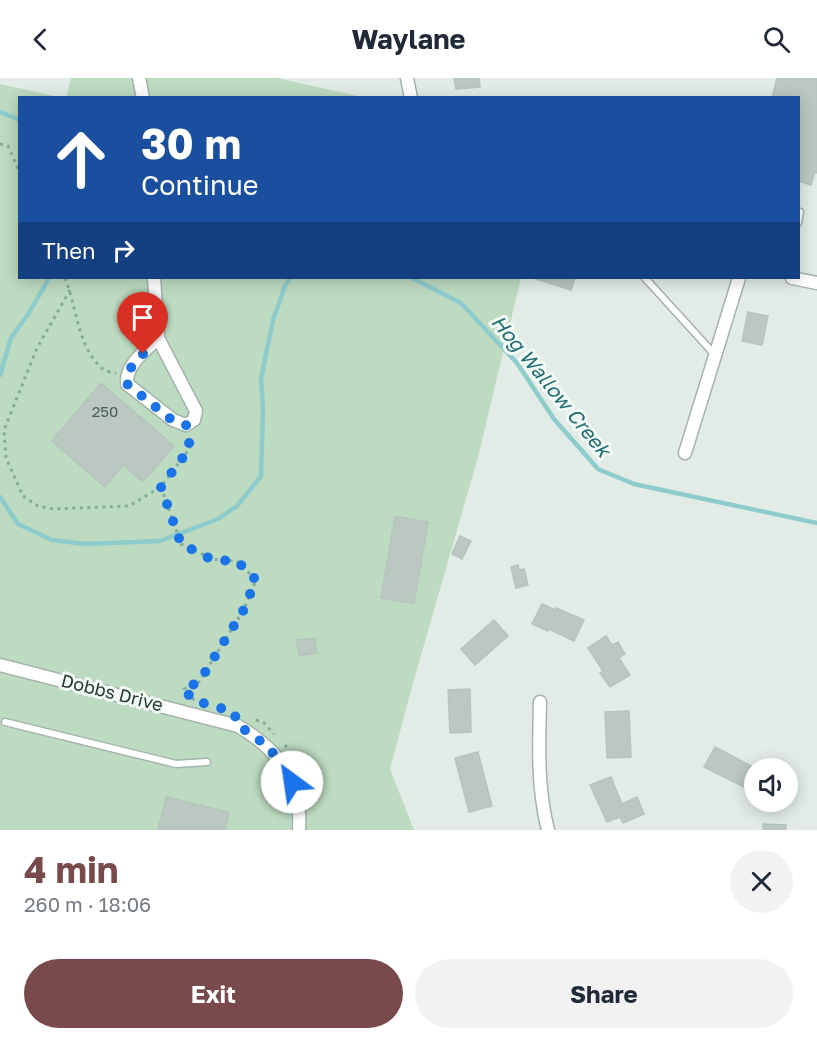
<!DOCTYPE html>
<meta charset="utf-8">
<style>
body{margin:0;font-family:"Golos Text",sans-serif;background:#f2f2f3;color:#1f2937;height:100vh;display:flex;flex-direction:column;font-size:22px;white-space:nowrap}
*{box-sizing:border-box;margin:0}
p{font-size:20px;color:#747a83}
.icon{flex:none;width:33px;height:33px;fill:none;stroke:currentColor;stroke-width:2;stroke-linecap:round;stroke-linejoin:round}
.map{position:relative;height:752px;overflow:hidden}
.panel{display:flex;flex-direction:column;background:#fff;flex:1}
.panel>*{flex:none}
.guide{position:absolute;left:18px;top:18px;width:782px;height:183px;border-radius:0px;box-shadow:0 3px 15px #0003;background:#1a4fa0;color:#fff;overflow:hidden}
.buttons{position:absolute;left:744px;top:680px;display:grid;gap:12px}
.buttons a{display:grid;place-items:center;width:54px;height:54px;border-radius:50%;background:#fff;box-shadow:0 3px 15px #0003;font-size:30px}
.pin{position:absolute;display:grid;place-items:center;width:51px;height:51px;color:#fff;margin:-62px -26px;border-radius:50% 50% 50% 0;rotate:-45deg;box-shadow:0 0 6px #0007}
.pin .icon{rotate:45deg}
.me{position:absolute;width:66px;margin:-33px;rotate:329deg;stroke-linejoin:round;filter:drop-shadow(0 0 4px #0008)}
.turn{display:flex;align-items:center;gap:21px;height:126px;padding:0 24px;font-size:27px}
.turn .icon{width:78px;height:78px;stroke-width:2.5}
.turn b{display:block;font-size:42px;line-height:51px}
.then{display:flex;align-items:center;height:57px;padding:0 24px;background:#0003;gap:12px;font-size:22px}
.round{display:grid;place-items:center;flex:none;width:63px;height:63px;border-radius:32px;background:#f2f2f3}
.head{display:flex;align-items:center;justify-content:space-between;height:102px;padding:0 24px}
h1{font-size:36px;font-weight:700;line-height:45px;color:#794a4b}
.action{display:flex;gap:12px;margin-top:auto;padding:12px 24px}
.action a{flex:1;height:69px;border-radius:36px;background:#794a4b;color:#fff;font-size:24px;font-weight:700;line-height:69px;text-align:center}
.action a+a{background:#f2f2f3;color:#1f2937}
header{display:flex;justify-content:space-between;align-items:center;height:78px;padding:0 24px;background:#fff;font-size:27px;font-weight:700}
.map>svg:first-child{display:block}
.green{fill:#bcdbc0}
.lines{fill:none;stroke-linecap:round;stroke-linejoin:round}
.stream{stroke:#8dcbcc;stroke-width:4.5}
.building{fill:#bac8c1;stroke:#b5c4bc;stroke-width:1.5}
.lane-casing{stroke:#a5b3ac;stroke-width:9}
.street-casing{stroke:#a5b3ac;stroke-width:15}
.path{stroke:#84ac9b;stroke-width:3;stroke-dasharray:3 4.5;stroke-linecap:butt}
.lane{stroke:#fff;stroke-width:6}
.street{stroke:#fff;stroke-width:12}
.route{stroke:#1a73e8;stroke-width:10;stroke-dasharray:0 18}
.labels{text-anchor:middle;stroke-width:6;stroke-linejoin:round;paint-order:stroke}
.number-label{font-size:15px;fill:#495e55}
.street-label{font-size:18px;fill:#233b31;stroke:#f2f8f4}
.water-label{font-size:20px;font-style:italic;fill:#216f72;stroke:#f2f8f4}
</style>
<header><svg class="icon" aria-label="back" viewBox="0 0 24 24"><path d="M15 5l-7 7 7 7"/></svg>Waylane<svg class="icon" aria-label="search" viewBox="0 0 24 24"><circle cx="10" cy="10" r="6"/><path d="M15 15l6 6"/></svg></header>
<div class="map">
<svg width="817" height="752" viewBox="0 0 817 752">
<rect width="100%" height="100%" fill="#e2ebe6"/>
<g class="green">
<polygon points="71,0 277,0 362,19 66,20"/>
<polygon points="0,6 59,19 20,20 20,200 521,200 478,379 413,605 390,691 414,752 0,752"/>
</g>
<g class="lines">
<g class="stream">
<polyline points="0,34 20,42"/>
<polyline points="412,200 461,225 517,285 554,341 598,391 634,406 817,445"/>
<polyline points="0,297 11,260 29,235 49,200"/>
<polyline points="0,419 18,446 52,462 85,466 160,463 218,441 237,428 261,398 263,330 261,301 273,242 285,208 290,200"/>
</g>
</g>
<g class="building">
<polygon points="454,0 479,0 480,9 456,11"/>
<polygon points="777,0 817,0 817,95 815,94 811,107 798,103 798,20 772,20"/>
<polygon points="533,200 575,200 571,212"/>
<polygon points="748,234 768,238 762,267 742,263"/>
<polygon points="101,305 174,368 143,404 123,387 105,409 52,363"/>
<polygon points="395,438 428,444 414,526 381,520"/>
<polygon points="460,458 471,463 462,481 452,476"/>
<polygon points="518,487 519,492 524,491 528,507 516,510 511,489"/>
<polygon points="542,526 555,532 556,530 584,542 574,563 549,551 548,553 532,546"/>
<polygon points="494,542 508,558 475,587 461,571"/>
<polygon points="606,558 612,567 618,564 625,576 619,580 630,597 610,609 600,595 603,593 588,570"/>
<polygon points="315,560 317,575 299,578 296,562"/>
<polygon points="470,611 471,654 450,655 448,612"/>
<polygon points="629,633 631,679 607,680 605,634"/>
<polygon points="715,669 755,690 744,709 704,689"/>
<polygon points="478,674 492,728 469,734 455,680"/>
<polygon points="611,699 622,726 637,719 644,736 623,745 620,739 607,744 590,707"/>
<polygon points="166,719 229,734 225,752 158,752"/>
<polygon points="763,746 786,747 786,752 763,752"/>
</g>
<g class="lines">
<g class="lane-casing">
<g id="lane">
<polyline points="798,134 800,134 798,145"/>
<polyline points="645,200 715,277"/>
<polyline points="5,644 176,686 207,684"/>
</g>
</g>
<g class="street-casing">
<g id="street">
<polyline points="139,0 143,20"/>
<polyline points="407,0 411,20"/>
<path d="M154 200 158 260 196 333 194 342 186 347 173 342 127 306C125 287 146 272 158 260"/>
<polyline points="792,200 817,205"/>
<polyline points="685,375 739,200"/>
<path d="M0 587 238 648C279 672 302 703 299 752"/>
<path d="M540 624C539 668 537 709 548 752"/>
</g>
</g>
<g class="path">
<polyline points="0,66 8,68 20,95"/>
<path d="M65 200C77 228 77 270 103 291 106 294 112 294 116 295"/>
<polyline points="70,212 37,270 4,352 6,380 23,418 38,428 53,431 129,428 161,409 190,370 188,360"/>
<polyline points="161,409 181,466 213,481 237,483 256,502 243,533 199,604 184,611 195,623"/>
<polyline points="256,642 264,645 274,656"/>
<polyline points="285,667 294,678"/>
</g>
<use href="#lane" class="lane"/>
<use href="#street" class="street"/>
</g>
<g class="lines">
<path class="route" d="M143 276C134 285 126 293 127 306L172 342 186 347 190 370 161 409 181 466 213 482 237 483 256 502 243 533 199 604 184 611 193 622 234 634 238 648C263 662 279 678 292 704"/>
</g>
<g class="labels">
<g class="number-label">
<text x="105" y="339">250</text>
</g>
<g class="street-label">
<text transform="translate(112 615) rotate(14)" y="6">Dobbs Drive</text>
</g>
<g class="water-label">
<text transform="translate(551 308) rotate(51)" y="7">Hog Wallow Creek</text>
</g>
</g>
</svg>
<div class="buttons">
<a><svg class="icon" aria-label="sound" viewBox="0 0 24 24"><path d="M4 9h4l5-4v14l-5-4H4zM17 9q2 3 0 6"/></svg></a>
</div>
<div class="pin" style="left:143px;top:276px;background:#d93025"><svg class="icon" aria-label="arrive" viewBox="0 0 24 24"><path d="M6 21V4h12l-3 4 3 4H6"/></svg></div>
<svg class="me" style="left:292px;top:704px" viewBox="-20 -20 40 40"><circle r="19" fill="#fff"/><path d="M0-13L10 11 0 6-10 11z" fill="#1a73e8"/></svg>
<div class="guide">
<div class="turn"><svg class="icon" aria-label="ahead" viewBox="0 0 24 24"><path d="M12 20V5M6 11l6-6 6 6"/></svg><div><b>30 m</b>Continue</div></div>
<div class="then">Then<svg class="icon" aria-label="right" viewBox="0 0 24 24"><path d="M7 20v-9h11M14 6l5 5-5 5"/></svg></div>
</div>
</div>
<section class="panel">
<div class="head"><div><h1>4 min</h1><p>260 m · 18:06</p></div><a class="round"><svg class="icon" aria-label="close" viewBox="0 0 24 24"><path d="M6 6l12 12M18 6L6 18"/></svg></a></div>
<div class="action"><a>Exit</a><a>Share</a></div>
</section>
